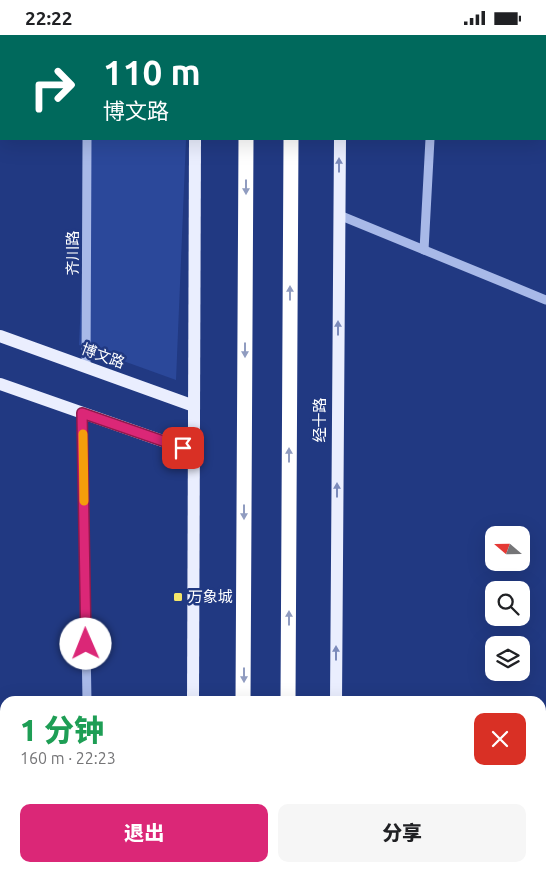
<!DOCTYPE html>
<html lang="zh">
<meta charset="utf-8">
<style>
body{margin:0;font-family:Ubuntu,"Noto Sans SC",sans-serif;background:#f6f6f6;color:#202124;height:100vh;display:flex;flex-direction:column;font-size:19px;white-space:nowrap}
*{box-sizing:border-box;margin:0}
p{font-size:16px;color:#757577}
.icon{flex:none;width:28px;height:28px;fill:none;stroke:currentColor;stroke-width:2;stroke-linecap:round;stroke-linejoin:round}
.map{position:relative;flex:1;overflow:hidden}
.panel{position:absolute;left:0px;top:661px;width:546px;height:176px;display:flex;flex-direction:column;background:#fff;border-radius:15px 15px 0 0;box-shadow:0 5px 20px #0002}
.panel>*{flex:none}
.banner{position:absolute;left:0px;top:0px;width:546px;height:105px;box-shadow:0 5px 20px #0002;background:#00695c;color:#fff;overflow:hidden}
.needle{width:32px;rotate:290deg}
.buttons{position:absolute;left:485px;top:491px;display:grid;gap:10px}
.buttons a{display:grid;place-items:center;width:45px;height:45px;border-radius:10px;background:#fff;box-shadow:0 5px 20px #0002;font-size:25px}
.pin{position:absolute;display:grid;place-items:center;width:42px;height:42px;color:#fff;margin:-21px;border-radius:10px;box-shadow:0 2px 8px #0006}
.me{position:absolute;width:55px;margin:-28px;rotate:359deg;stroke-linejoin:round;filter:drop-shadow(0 0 4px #0008)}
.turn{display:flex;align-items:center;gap:18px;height:105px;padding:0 20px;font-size:22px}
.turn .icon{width:65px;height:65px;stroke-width:2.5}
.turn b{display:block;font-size:35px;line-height:42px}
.round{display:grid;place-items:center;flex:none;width:52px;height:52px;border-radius:10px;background:#f6f6f6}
.head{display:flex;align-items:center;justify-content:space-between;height:85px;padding:0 20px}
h1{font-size:30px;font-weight:800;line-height:38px;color:#1e9e55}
.primary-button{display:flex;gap:10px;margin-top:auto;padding:10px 20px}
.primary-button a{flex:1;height:58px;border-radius:10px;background:#db2777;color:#fff;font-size:20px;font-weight:800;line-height:58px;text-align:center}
.primary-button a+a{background:#f6f6f6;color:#202124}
.status{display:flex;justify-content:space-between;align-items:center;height:35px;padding:0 25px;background:#fff;direction:ltr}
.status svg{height:14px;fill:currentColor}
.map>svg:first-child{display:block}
.green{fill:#2b489a}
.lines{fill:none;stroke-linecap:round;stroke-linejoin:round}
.minor{stroke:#a8b9e8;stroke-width:9}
.major{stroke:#eaeefe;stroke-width:12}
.highway{stroke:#fff;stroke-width:15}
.oneway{fill:#7b8aba}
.oneway2{fill:#909cc0}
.route-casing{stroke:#8e194d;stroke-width:12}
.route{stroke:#db2777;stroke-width:9}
.slow{stroke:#f59e0b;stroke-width:9}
.poi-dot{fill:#f5e669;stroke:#213982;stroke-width:2}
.labels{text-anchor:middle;stroke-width:5;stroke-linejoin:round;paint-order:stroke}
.street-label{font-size:15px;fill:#fff;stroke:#213982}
.poi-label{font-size:15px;fill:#fff;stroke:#213982;text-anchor:start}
</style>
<div class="status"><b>22:22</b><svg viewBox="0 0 49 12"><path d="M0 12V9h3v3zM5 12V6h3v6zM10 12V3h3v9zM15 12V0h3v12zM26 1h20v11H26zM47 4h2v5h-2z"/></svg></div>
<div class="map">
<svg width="546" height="837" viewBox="0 0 546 837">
<rect width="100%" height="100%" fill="#213982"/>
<g class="green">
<polygon points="88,104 186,104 176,345 79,310"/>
<polygon points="541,814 546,816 546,837 409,837 409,832 541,832"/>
<polygon points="0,815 5,816 5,832 49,833 62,837 0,837"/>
</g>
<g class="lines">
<g class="minor">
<polyline points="87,1 87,0"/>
<polyline points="435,1 435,0"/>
<polyline points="339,180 546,265"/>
<polyline points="424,215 430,104"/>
<polyline points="86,332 87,104"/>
<polyline points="82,378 87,666"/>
<polyline points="0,790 5,791"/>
<polyline points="120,832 133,837"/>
</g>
<g class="major">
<polyline points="202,1 202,0"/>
<polyline points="342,1 342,0"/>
<polyline points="0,301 194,371"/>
<polyline points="0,349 194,417"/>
<polyline points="193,666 195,104"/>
<polyline points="336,666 340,104"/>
<polyline points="335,832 335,837"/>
<polyline points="192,837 192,832"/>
</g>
<g class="highway">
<polyline points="249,1 249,0"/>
<polyline points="294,1 294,0"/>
<polyline points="243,666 246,104"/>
<polyline points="288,666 291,104"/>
<polyline points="243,837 243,832"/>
<polyline points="287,837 287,832"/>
</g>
</g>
<defs><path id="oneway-solid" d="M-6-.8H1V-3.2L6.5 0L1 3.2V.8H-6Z" transform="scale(1.25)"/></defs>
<g class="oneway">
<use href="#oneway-solid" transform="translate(339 130) rotate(-90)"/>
<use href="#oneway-solid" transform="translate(338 293) rotate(-90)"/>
<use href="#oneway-solid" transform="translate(337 455) rotate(-90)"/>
<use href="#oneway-solid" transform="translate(336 618) rotate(-90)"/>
</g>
<g class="oneway2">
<use href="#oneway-solid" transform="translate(246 152) rotate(90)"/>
<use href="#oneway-solid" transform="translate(290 258) rotate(-90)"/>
<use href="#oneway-solid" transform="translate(245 315) rotate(90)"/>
<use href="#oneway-solid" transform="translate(289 420) rotate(-90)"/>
<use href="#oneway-solid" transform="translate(244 477) rotate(90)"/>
<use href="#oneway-solid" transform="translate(289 583) rotate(-90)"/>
<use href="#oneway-solid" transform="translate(244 640) rotate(90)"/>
</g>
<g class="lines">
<g class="route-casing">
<polyline id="route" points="86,609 82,378 183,413"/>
</g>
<use href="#route" class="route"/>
<polyline class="slow" points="83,399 84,466"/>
</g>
<rect class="poi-dot" x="173" y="557" width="10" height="10" rx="2.5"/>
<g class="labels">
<g class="street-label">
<text transform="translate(73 218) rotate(-90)" y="5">齐川路</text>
<text transform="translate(103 321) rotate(20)" y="5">博文路</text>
<text transform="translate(320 385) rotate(-90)" y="5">经十路</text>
</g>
<g class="poi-label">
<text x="188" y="567">万象城</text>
</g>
</g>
</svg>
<div class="buttons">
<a><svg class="needle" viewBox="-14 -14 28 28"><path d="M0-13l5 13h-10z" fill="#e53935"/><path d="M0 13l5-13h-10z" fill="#757577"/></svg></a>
<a><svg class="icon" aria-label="search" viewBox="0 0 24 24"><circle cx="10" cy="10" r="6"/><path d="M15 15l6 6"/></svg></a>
<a><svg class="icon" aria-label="layers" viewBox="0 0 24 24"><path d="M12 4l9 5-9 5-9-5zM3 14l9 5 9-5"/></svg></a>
</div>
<div class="pin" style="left:183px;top:413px;background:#d93025"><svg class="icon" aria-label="arrive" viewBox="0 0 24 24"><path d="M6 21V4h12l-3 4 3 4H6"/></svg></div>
<svg class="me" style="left:86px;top:609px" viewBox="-20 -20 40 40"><circle r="19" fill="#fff"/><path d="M0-13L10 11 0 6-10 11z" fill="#db2777"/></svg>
<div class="banner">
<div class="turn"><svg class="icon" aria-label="right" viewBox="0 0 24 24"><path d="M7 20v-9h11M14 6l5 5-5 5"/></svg><div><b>110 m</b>博文路</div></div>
</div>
<section class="panel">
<div class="head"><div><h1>1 分钟</h1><p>160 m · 22:23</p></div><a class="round" style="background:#d93025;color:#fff"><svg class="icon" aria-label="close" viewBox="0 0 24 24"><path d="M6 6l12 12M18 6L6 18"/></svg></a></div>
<div class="primary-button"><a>退出</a><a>分享</a></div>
</section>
</div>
